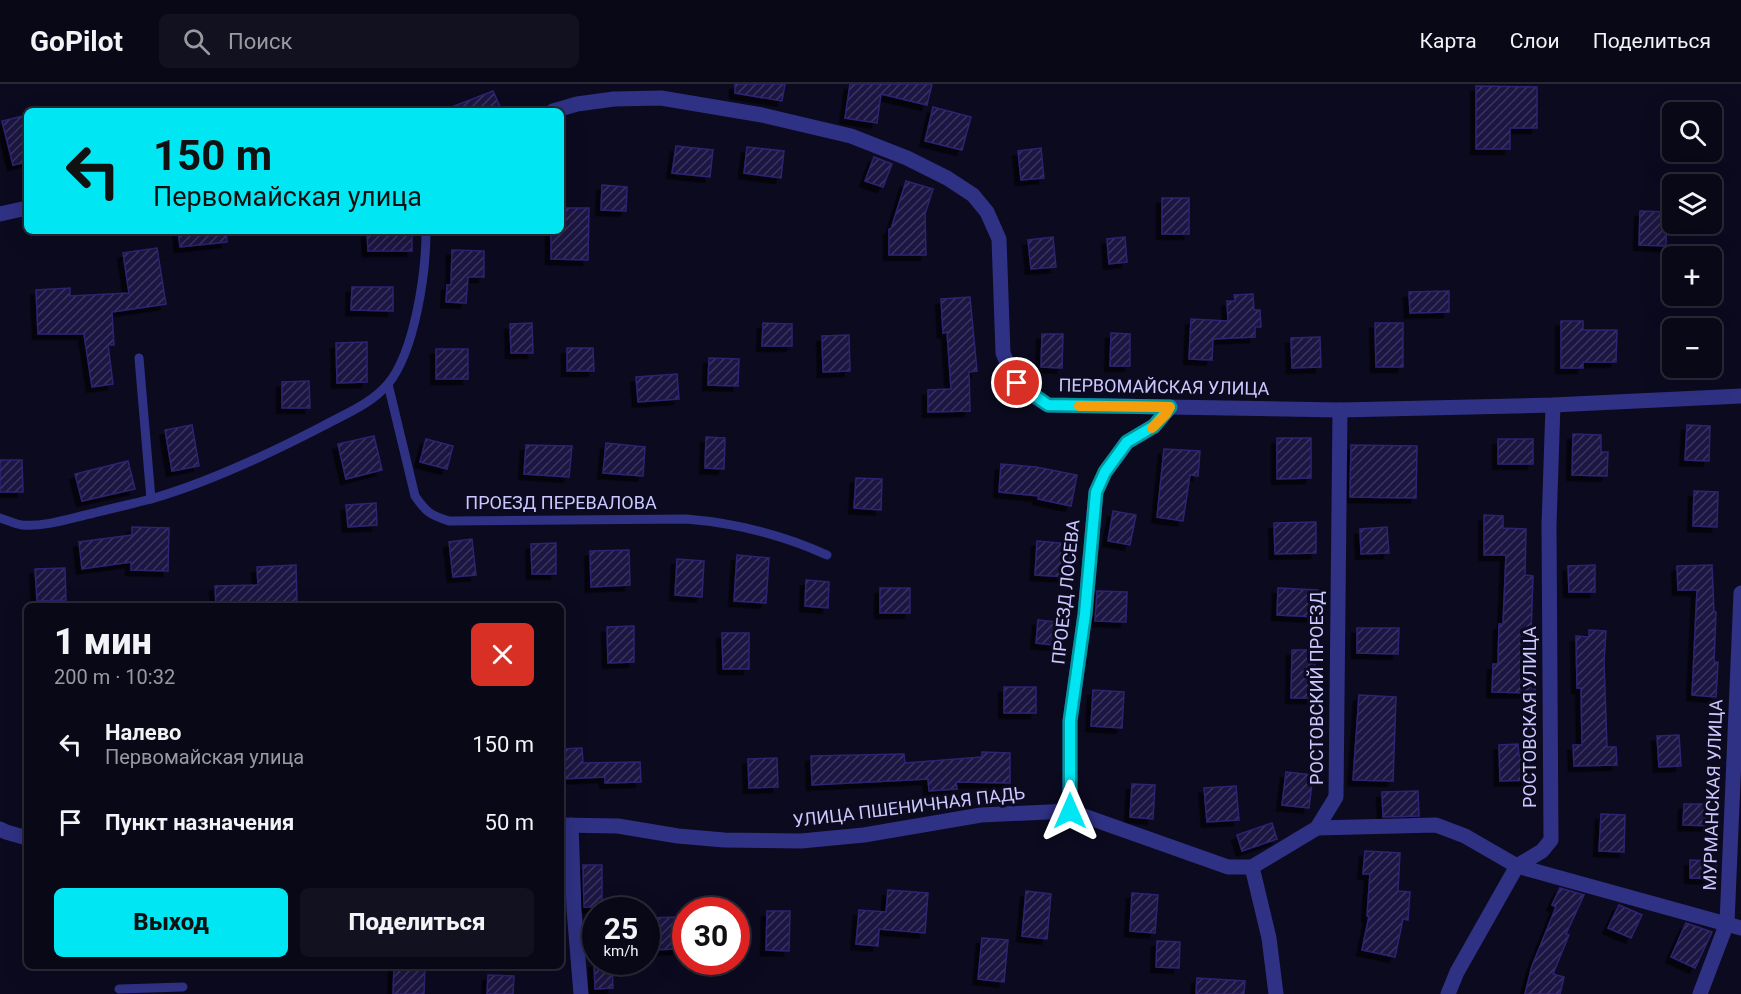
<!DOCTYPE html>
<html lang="ru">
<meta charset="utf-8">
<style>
body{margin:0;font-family:Roboto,sans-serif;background:#121120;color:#f1f3f6;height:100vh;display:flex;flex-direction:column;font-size:22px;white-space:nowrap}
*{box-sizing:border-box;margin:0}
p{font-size:20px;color:#999aa1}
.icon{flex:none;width:33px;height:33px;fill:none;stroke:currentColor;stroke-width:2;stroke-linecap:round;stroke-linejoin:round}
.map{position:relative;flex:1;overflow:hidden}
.details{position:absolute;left:24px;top:519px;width:540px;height:366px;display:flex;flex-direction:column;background:#090817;border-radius:9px;box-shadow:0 6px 24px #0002,0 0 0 2px #292936}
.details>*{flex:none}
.top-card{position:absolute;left:24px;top:24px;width:540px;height:126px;border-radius:9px;box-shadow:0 6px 24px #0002,0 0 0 2px #292936;background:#00e7f3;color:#111;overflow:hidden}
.buttons{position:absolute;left:1662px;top:18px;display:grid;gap:12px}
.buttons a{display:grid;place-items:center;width:60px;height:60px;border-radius:9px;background:#090817;box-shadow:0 6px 24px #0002,0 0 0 2px #292936;font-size:30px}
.speed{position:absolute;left:582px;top:813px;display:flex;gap:12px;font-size:30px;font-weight:700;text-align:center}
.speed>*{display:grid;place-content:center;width:78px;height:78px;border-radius:50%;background:#090817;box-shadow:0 6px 24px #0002,0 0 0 2px #292936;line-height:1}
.speed small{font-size:15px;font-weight:400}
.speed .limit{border:9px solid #d22;background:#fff;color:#111}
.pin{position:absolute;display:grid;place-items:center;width:51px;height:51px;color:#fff;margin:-26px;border:3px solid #fff;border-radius:50%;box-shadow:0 2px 6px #0007}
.me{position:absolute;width:66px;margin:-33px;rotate:0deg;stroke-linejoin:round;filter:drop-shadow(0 0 4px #0008)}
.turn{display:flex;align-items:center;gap:21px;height:126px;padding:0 30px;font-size:27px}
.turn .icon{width:78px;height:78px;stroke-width:2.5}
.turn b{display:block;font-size:42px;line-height:51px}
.round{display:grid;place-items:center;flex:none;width:63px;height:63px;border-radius:9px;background:#121120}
.overview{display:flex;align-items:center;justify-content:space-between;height:102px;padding:0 30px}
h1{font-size:36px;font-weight:800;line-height:45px}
.button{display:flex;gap:12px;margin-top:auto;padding:12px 30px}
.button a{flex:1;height:69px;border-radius:9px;background:#00e7f3;color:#111;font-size:24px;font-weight:800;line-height:69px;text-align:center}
.button a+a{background:#121120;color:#f1f3f6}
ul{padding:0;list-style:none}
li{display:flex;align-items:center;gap:18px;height:78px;padding:0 30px}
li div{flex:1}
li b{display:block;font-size:22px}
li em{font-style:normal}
header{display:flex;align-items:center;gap:36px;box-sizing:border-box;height:84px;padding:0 30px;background:#090817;border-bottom:2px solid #292936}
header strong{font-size:28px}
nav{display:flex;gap:33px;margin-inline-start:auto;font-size:21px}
.search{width:420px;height:54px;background:#121120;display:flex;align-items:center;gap:15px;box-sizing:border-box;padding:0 21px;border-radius:9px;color:#999aa1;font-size:22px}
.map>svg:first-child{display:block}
.building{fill:url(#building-hatch);stroke:#2f2371;stroke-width:1.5;filter:url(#shadow)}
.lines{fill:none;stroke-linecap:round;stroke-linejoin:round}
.service{stroke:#2f3184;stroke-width:9}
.minor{stroke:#2f3184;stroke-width:15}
.route-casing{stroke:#00969e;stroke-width:15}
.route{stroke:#00e7f3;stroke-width:10}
.slow{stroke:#f59e0b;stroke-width:10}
.labels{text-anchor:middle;stroke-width:6;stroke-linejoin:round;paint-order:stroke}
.street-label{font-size:18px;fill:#ccc8ff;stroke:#0c0a1f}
</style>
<header>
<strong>GoPilot</strong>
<div class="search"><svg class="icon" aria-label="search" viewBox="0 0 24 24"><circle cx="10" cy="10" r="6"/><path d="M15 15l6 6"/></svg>Поиск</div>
<nav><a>Карта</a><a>Слои</a><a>Поделиться</a></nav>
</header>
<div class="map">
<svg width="1741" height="910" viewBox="0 0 1741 910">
<defs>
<pattern id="building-hatch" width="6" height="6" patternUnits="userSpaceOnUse" patternTransform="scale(1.5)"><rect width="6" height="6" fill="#1b1442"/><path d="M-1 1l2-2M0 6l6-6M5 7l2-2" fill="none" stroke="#3b355e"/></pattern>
<filter id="shadow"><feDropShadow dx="-5.5" dy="5.5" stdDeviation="0" flood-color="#0009"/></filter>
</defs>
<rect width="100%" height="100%" fill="#0c0a1f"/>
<g class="building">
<polygon points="735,0 785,0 782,17 735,9"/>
<polygon points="850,0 932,0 927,21 881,10 877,39 845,34"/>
<polygon points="1476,2 1537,3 1537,44 1510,44 1510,65 1476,65"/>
<polygon points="493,7 502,27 444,27 444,26"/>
<polygon points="933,23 971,33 962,66 925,57"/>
<polygon points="27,31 27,78 13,81 2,37"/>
<polygon points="676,62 713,66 710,93 672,89"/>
<polygon points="747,63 784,67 781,94 744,89"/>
<polygon points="1041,64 1044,94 1021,96 1018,67"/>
<polygon points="874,73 892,80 883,103 865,97"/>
<polygon points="906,97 933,105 925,130 926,171 889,171 889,145 891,145"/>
<polygon points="602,101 627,103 626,127 601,126"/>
<rect x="1162" y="114" width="27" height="36"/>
<polygon points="561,124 589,124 588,176 551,175 551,147 561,147"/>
<polygon points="1640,127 1667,128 1666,162 1639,161"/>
<polygon points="178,147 226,147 227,158 180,163"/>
<polygon points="367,147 412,147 412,167 368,167"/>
<polygon points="1053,153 1056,183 1031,185 1028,156"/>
<polygon points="1125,153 1127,178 1109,180 1107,155"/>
<polygon points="157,164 166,220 112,228 114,261 108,261 113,300 92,303 84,250 38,250 36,206 70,204 70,212 129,209 123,169"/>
<polygon points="452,166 484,167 484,193 468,193 466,219 446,218 447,201 451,201"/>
<polygon points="352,203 393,203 393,227 351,226"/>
<polygon points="1449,207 1449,228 1410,229 1409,208"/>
<polygon points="1253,210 1254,226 1260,226 1261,243 1255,243 1255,253 1213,255 1212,276 1189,275 1191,235 1228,237 1227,217 1235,217 1234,211"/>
<polygon points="970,213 977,287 969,288 970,327 928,328 928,306 951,305 947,248 943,249 941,215"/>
<polygon points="1561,237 1583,237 1583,246 1617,246 1616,278 1583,278 1583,284 1561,284"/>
<polygon points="532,239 533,269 511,269 510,240"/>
<polygon points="763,239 792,240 792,262 762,262"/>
<polygon points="1375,239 1403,239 1403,283 1376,283"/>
<polygon points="1111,249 1130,250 1130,282 1110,282"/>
<polygon points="1042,250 1063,250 1062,284 1041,283"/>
<polygon points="849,251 850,287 823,288 822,252"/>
<polygon points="1320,253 1321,283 1292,284 1291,254"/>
<polygon points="367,258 367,298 337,299 336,259"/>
<polygon points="567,264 593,264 594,287 567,287"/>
<rect x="436" y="265" width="32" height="30"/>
<polygon points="709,274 739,275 738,302 708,301"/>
<polygon points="677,290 679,315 638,318 636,293"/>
<polygon points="309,297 310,324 282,324 282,298"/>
<polygon points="192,341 199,382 172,387 165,346"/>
<polygon points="1687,341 1710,342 1709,377 1685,376"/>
<polygon points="1573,350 1601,351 1601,368 1608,368 1607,392 1572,391"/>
<polygon points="374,352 382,386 346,395 338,360"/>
<polygon points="706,353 725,354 724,385 705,384"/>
<polygon points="1277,354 1311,354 1311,394 1277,395"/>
<polygon points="426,355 453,362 447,385 420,378"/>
<rect x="1498" y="355" width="35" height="25"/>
<polygon points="606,359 645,363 643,392 603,389"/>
<polygon points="526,361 572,362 569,393 524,390"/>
<polygon points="1351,361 1417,362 1416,414 1350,413"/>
<polygon points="1164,365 1200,367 1198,392 1190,391 1183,437 1157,433"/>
<polygon points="0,376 22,376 23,408 0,408"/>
<polygon points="128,377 135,405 82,417 75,390"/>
<polygon points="1001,380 1036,383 1077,391 1071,422 1038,415 1039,412 999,408"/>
<polygon points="856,394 882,395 881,426 854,424"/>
<polygon points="1694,407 1718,408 1717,443 1693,442"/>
<polygon points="376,419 377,441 348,443 346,421"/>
<polygon points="1113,427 1136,431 1130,461 1108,457"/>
<polygon points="1484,431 1503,432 1503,444 1526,445 1525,491 1533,492 1530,581 1536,581 1535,609 1492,608 1493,580 1498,580 1499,540 1503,540 1506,471 1484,471"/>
<polygon points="1316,438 1316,469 1275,470 1274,439"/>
<polygon points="132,443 169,444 168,487 131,486 131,478 82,485 79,458 132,451"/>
<polygon points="1387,443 1389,469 1361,470 1360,445"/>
<polygon points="472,455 476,491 453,493 449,458"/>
<polygon points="1037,457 1071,460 1069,493 1035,491"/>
<polygon points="556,459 556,490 532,490 531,460"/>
<polygon points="629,466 630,501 591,503 590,467"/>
<polygon points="737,471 769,474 766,519 734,517"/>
<polygon points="677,475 704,477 702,513 675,511"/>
<polygon points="296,481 297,520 216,522 215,502 258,501 257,483"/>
<polygon points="1595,481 1595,508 1569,508 1568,482"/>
<polygon points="1712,481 1714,528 1716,528 1714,578 1718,578 1716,613 1692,611 1697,506 1678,506 1677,482"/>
<polygon points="65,484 66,516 37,517 35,485"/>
<polygon points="806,496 829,498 828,524 805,522"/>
<rect x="880" y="504" width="30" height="25"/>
<polygon points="1278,504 1318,506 1317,533 1277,531"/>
<polygon points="1097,507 1127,508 1126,538 1095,537"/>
<polygon points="1038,536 1065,539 1062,562 1036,559"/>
<polygon points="634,542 634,578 608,579 607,543"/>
<polygon points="1357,544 1399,544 1398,570 1357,569"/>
<polygon points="1589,546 1606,547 1604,578 1607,663 1616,663 1617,681 1574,682 1573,661 1582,661 1581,604 1577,604 1576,552 1589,553"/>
<polygon points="722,549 749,549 749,585 723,585"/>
<polygon points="1292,566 1315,566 1314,614 1291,614"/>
<rect x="1004" y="603" width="32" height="26"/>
<polygon points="1093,606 1124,608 1122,644 1091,642"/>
<polygon points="1359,611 1396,613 1393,697 1353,696"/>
<polygon points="1679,651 1681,682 1659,683 1657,652"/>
<polygon points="1518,660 1519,672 1531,672 1532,696 1500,697 1499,661"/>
<polygon points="582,664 583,679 640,678 641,698 605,699 605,693 561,695 561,665"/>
<polygon points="982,668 1010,669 1010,699 956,698 957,705 929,707 928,695 812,701 811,672 904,670 905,679 982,673"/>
<polygon points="777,674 778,703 749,704 748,675"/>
<polygon points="1286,688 1313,691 1309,724 1282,721"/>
<polygon points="1132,700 1155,701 1153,735 1130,733"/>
<polygon points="1236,702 1239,736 1207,738 1204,704"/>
<polygon points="1418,707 1419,732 1383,733 1382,708"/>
<polygon points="1684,720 1715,720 1715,742 1683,741"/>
<polygon points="1601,730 1625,731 1624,768 1599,767"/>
<polygon points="1272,739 1277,755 1242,767 1237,751"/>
<polygon points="1365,767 1400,769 1398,807 1410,808 1408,836 1403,835 1395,873 1362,866 1369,832 1367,832 1370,790 1363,790"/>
<polygon points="1690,776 1716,777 1716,795 1690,794"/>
<polygon points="583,781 602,781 602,823 584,823"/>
<polygon points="1560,804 1584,811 1566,850 1569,851 1553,890 1564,893 1560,910 1525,910 1532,882 1556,823 1552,821"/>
<polygon points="888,806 928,809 925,849 879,845 878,862 856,860 859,826 886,828"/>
<polygon points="1026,807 1051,810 1047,855 1022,852"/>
<polygon points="1132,809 1158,811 1155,849 1130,847"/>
<polygon points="1619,821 1642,831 1631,854 1608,844"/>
<polygon points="767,827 790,827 789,867 766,866"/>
<polygon points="677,833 678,865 648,866 647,834"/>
<polygon points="1686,839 1712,848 1695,884 1671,873"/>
<polygon points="982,854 1008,856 1004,898 978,895"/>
<polygon points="1157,857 1180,858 1179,884 1156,883"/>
<polygon points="594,878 612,878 613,904 595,905"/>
<polygon points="394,882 425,882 424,910 393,910"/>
<polygon points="488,891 514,892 513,910 487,910"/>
<polygon points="1197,894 1245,897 1244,910 1196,910"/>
</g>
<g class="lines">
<g class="service">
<polyline points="139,274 151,415"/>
<path d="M388 300 415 412C426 428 430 431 449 437L686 435C736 439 781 450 827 471"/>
<path d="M0 434C7 436 15 440 22 441 45 443 71 434 94 429 113 424 132 420 151 415 210 398 269 370 323 342 345 330 371 320 388 300 415 267 426 189 426 147"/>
<polyline points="119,905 183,903"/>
</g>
<g class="minor">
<path d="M553 27 577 20 614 15 661 14 762 31 851 52 907 74 947 94 973 111 987 128 999 155 1003 269C1013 297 1023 306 1048 321L1340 326 1553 321 1741 312"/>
<polyline points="0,130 27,124"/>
<polyline points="1070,727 1070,637 1085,530 1096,408 1105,388 1127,358 1154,342 1170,323"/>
<polyline points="561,741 618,742 678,752 724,756 801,757 864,751 981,731 1070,727 1228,783 1252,783"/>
<polyline points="571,741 574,826 581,910"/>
<polyline points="1317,744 1436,741 1465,752 1517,782 1741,844"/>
<polyline points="0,745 6,748 27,754"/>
<polyline points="1276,910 1269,854 1252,783 1317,744 1336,713 1340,326"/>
<polyline points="1448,910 1457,888 1517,782 1542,767 1551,756 1549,441 1553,321"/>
<polyline points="1700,910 1727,839 1741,509"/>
</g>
</g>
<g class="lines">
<g class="route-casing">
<polyline id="route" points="1017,299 1048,321 1170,323 1154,342 1127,358 1105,388 1096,408 1085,530 1070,637 1070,727"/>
</g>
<use href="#route" class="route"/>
<polyline class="slow" points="1079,322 1170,323 1166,330 1152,344"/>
</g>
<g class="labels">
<g class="street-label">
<text transform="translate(1164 303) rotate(1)" y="6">ПЕРВОМАЙСКАЯ УЛИЦА</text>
<text x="561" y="425">ПРОЕЗД ПЕРЕВАЛОВА</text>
<text transform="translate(1066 508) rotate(-84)" y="6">ПРОЕЗД ЛОСЕВА</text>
<text transform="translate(1317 604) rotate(-90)" y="6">РОСТОВСКИЙ ПРОЕЗД</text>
<text transform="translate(1530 633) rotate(-90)" y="6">РОСТОВСКАЯ УЛИЦА</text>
<text transform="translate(1713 711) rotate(-88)" y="6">МУРМАНСКАЯ УЛИЦА</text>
<text transform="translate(909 723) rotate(-7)" y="6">УЛИЦА ПШЕНИЧНАЯ ПАДЬ</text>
</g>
</g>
</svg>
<div class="buttons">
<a><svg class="icon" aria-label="search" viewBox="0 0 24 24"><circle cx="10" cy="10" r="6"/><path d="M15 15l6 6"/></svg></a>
<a><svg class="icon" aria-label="layers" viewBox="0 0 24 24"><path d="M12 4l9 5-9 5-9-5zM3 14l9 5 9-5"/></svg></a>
<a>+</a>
<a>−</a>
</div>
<div class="speed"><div>25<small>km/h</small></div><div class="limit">30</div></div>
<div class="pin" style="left:1017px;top:299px;background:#d93025"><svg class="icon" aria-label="arrive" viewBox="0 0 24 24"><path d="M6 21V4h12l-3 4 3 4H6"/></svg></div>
<svg class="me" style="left:1070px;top:727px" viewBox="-20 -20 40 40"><path d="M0-17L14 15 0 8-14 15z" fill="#00e7f3" stroke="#fff" stroke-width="4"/></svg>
<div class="top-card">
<div class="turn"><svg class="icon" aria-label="left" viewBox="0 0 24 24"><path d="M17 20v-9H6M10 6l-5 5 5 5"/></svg><div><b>150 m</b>Первомайская улица</div></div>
</div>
<section class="details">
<div class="overview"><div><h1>1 мин</h1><p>200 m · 10:32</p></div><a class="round" style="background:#d93025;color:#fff"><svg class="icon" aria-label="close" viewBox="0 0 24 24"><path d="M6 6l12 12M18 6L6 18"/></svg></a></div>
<ul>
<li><svg class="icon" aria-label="left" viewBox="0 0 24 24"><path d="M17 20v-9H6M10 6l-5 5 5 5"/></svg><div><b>Налево</b><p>Первомайская улица</p></div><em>150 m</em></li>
<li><svg class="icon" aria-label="arrive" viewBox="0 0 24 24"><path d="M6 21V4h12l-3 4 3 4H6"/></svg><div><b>Пункт назначения</b></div><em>50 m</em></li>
</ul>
<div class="button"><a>Выход</a><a>Поделиться</a></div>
</section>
</div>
